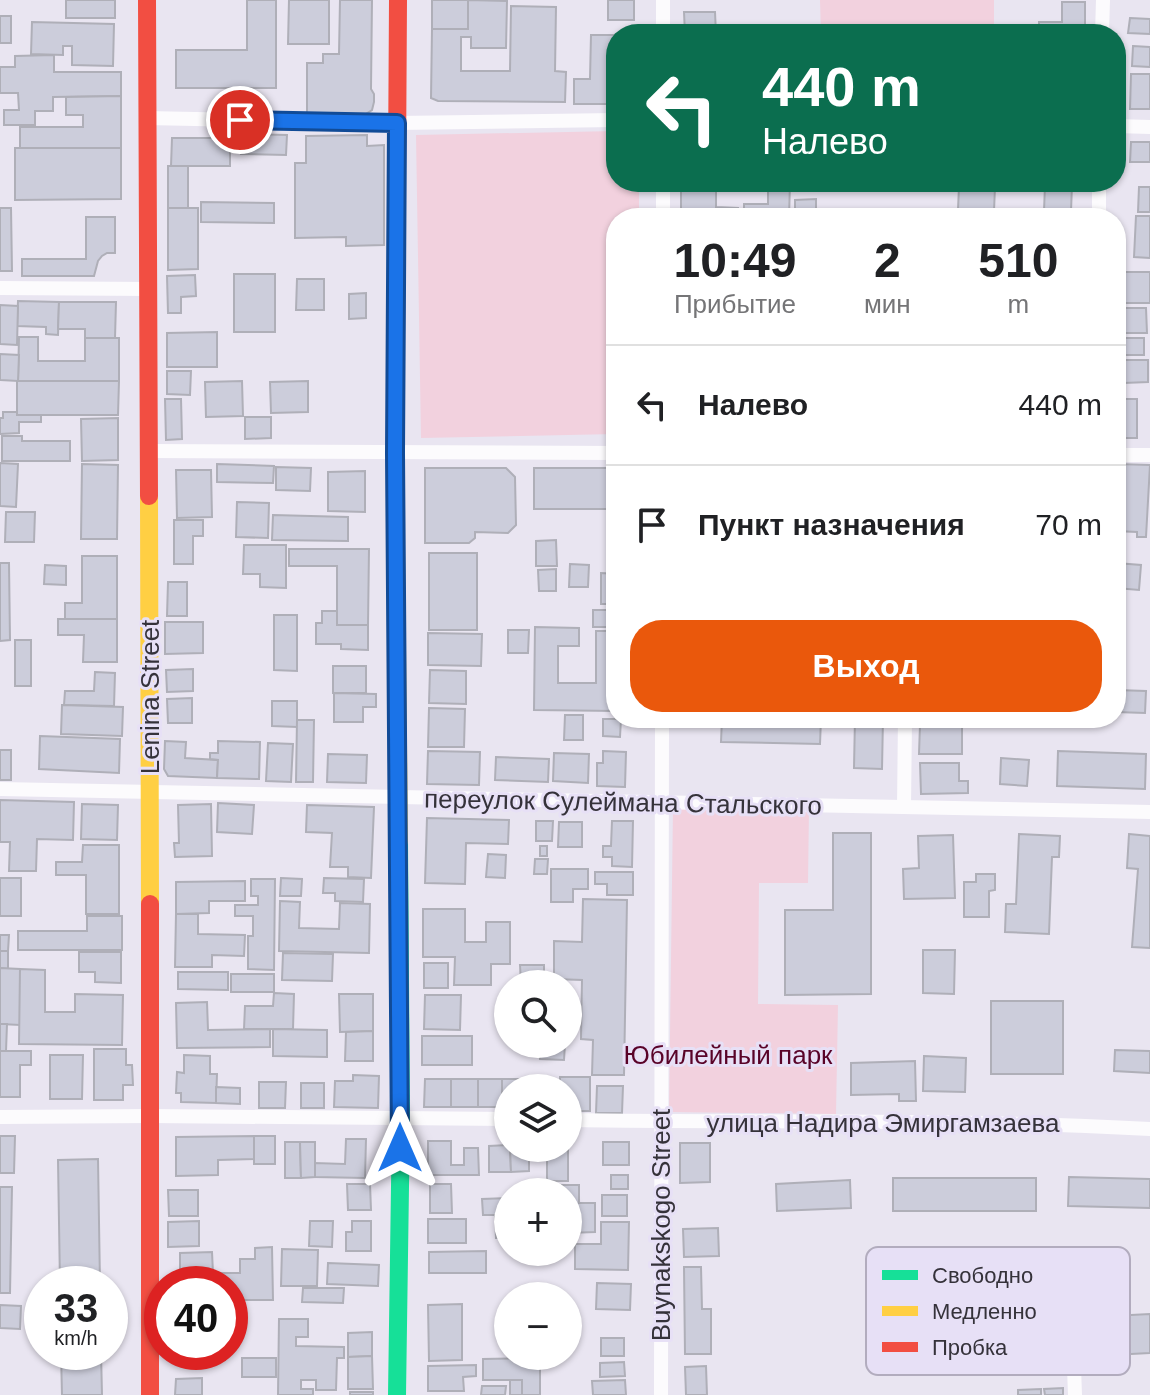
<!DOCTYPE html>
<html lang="ru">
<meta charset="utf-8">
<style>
body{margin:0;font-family:Arial,sans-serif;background:#f6f6f6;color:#202124;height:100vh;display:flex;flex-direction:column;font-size:30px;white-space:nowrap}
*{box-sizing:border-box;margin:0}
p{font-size:26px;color:#757577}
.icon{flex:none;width:44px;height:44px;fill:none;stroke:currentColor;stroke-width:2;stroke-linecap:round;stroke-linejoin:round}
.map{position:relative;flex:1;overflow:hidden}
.details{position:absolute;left:606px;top:208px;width:520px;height:520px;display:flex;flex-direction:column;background:#fff;border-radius:32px;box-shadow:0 2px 6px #0004}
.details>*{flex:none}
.guide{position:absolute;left:606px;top:24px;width:520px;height:168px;border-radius:32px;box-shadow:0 2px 6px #0004;background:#0b6e4f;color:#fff;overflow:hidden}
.controls{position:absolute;left:494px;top:970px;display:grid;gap:16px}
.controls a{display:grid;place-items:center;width:88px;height:88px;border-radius:50%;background:#fff;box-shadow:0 2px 6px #0004;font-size:40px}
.speed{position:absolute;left:24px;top:1266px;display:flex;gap:16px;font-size:40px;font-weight:700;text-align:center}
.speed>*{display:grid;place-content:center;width:104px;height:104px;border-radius:50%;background:#fff;box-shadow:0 2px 6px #0004;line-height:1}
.speed small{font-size:20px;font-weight:400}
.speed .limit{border:12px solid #d22;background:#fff;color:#111}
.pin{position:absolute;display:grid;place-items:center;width:68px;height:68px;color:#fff;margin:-34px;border:4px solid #fff;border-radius:50%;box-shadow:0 2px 8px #0007}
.me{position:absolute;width:88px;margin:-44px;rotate:0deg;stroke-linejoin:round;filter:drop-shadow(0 0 6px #0008)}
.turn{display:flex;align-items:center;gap:28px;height:168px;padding:0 24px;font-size:36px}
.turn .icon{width:104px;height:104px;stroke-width:2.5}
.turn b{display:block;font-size:56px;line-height:68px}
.eta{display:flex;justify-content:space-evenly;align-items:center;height:136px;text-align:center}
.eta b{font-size:48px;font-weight:600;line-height:56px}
.button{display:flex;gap:16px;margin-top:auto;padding:16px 24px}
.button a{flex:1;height:92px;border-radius:32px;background:#ea580c;color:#fff;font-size:32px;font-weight:600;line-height:92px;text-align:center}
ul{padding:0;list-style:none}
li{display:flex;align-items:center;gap:24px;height:120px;padding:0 24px;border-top:2px solid #e0e0e0}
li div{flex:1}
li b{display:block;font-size:30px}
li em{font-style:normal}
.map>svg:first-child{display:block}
.green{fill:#f2d1de}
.building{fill:#cccddb;stroke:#afafb8;stroke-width:2}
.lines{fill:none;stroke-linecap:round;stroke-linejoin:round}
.street{stroke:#fcfbfd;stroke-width:14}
.fast{stroke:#16e098;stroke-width:18}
.slow{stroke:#ffcf43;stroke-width:18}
.jam{stroke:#f24e42;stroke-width:18}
.route-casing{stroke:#114b97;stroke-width:20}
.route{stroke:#1a73e8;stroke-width:14}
.labels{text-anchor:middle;stroke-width:6;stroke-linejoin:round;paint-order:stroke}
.street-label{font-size:26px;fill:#35323a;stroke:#e7e0f6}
.park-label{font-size:26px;fill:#590328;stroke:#e7e0f6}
.key{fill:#e7e0f6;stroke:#b2acbe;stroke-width:2}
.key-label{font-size:22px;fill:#35323a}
</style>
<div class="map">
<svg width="1150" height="1395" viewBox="0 0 1150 1395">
<rect width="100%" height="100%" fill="#e9e5f1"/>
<g class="green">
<polygon points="820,0 994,0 994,24 992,34 821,34"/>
<polygon points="616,131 616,182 639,182 639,218 616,218 616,434 421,438 416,135"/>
<polygon points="673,807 809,808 808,883 759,883 758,1004 838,1005 836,1114 669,1112"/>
</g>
<g class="building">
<rect x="66" y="0" width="49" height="18"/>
<polygon points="247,0 276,0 276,88 176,88 176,50 247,50"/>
<polygon points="289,0 329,0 329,44 288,44"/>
<polygon points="340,0 372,0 371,89 374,94 374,102 372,110 364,115 307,115 307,63 323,63 323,54 339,54"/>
<rect x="432" y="0" width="36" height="29"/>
<polygon points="468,0 507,1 506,48 471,48 471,37 461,37 461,71 510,71 511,6 556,7 555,71 566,72 565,102 438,101 431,98 432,29 468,29"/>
<rect x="608" y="0" width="26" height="20"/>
<polygon points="1062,2 1085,2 1085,34 1039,34 1039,22 1062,22"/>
<polygon points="684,12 715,12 716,34 685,34"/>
<rect x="0" y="16" width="11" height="27"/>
<polygon points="1130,18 1150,19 1150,34 1128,33"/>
<polygon points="32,22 114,24 113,66 72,65 72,46 63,46 63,55 31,54"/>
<polygon points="591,35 616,35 616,104 574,104 574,79 590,79"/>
<polygon points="1133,46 1150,47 1150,67 1132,66"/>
<polygon points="54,55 54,72 121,72 121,96 53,97 53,111 35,111 35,125 4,125 4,110 19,110 18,93 0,93 0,67 15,67 15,56"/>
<polygon points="1131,74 1150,74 1150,109 1130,109"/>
<polygon points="121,96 121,148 20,148 20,127 83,127 83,115 66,115 66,97"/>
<polygon points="242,134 287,135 286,155 241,154"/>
<polygon points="367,135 367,146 384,145 384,245 346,246 346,237 295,238 295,163 306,163 306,136"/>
<polygon points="172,138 230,138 230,166 171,166"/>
<polygon points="1131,142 1150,142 1150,162 1130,162"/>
<polygon points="15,148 121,148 121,199 15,200"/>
<rect x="168" y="166" width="20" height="42"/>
<polygon points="681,182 716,182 716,207 738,208 738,218 681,218"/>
<polygon points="768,182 790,182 789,218 744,218 744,204 768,204"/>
<rect x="997" y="182" width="17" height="9"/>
<polygon points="1045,185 1072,185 1071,211 1044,211"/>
<polygon points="959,186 995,187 994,211 958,210"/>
<polygon points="1139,187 1150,187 1150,212 1138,212"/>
<polygon points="816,199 816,218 795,218 795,200"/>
<polygon points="201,202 274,203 274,223 201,222"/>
<polygon points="0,208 11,208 12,271 0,271"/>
<polygon points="168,208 198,208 198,269 168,270"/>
<polygon points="1032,213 1073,214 1073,218 1032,218"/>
<polygon points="1136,216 1150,216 1150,258 1134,257"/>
<polygon points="86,217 115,217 115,253 107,253 102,256 98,261 94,276 22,276 22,259 86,259"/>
<polygon points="1124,272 1150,272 1150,303 1125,303"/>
<rect x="234" y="274" width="41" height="58"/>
<polygon points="195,275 196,296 181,297 181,313 168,313 167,276"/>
<polygon points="297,279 324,279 324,310 296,310"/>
<polygon points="366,293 366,318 349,319 349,294"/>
<polygon points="18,301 59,302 58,335 46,334 46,327 17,326"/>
<polygon points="59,302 116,302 115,338 85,338 85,329 58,329"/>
<polygon points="0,305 18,306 17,345 0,344"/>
<polygon points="1125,308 1146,308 1147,333 1125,333"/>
<polygon points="217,332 217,367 167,367 167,333"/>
<polygon points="19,337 38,337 38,361 85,361 85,338 119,338 119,381 18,381"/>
<rect x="1123" y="338" width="21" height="17"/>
<polygon points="0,354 19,355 18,381 0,380"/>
<polygon points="1124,360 1148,360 1148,382 1124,383"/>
<polygon points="167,371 191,371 190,395 167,394"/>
<polygon points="17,381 119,381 118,415 17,415"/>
<polygon points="242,381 243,416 206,417 205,382"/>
<polygon points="308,381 308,412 271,413 270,382"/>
<polygon points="165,399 181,399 182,439 166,440"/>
<rect x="1117" y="399" width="20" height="39"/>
<polygon points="3,412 17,412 17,415 41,415 41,422 19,422 19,433 0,434 0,418 3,418"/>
<polygon points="245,417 271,417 271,438 245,439"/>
<polygon points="118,418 118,460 82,461 81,419"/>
<polygon points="2,436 22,436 22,441 70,441 70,461 2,461"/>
<polygon points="0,463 18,464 16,507 0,506"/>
<polygon points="82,464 118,465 117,539 81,539"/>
<polygon points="217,464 274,466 273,483 217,482"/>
<polygon points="1116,464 1150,465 1146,537 1137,537 1137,532 1116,531"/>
<polygon points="276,467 311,468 310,491 276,490"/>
<polygon points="425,468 506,468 515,477 516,525 508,533 475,532 475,538 469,543 425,543"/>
<polygon points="534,468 616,468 616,569 607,569 607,509 534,509"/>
<polygon points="176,470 211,470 212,517 177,518"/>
<polygon points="365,471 365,512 328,511 328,472"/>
<polygon points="237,502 269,503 268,538 236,537"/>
<polygon points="6,512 35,512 34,542 5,542"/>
<polygon points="273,515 348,517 348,541 272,540"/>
<polygon points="174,520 203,520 203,536 193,536 193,564 174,564"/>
<polygon points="556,540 557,566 536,566 536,541"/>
<polygon points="244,545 286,545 286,588 260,587 260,574 243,574"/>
<polygon points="289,549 369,549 368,625 337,625 337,566 289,566"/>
<rect x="429" y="553" width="48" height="77"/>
<polygon points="82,556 117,556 117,619 65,619 65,603 82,603"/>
<polygon points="0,563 9,563 10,640 0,641"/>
<polygon points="1116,563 1141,565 1139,590 1116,588"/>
<polygon points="570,564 589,565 588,587 569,587"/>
<polygon points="45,565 66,566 66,585 44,584"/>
<polygon points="556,569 556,591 539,591 538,570"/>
<polygon points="601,573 616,574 616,604 601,604"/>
<polygon points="168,582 187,582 187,616 167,616"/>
<rect x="593" y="610" width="23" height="17"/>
<polygon points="322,611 337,611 337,625 368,625 368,650 341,649 341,644 316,644 316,623 322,623"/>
<polygon points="274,615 297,615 297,671 274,670"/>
<polygon points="58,619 117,619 117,662 83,662 84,635 58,635"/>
<polygon points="165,622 203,622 203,653 165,654"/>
<polygon points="535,627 579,628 579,646 558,646 558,683 596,683 596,631 616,631 616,711 534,710"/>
<polygon points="508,630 529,630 528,653 508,653"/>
<polygon points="428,633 482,634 481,666 428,665"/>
<rect x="15" y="640" width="16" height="46"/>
<rect x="333" y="666" width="33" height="27"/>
<polygon points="193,669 193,691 167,692 166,670"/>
<polygon points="430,670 466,671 466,704 429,703"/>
<polygon points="95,672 115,673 114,706 64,705 65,691 94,691"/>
<polygon points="1116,690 1146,691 1145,713 1116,712"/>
<polygon points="334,693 376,694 376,707 363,707 363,722 334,722"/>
<polygon points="192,698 192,723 168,723 167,699"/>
<polygon points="272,701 297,701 297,727 272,726"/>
<polygon points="62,705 123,707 122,736 61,734"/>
<polygon points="429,708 465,709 464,747 428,747"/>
<polygon points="565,715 583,715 583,740 564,740"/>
<polygon points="722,718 821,718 820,744 721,742"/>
<polygon points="855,718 883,718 882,769 854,768"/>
<polygon points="603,719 621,719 620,737 603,736"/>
<polygon points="297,720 314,720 313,782 296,782"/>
<polygon points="920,725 962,725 962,754 919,754"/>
<polygon points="40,736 120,739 119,773 39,769"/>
<polygon points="165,741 186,742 185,758 218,760 217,778 168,776 164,769"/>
<polygon points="218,741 260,742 259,779 217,778 218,760 210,759 210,753 218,753"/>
<polygon points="268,743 293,744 291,782 266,781"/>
<rect x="0" y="750" width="11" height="30"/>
<polygon points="428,751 480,752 479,785 427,784"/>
<polygon points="603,751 626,752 625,787 597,786 597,763 603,763"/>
<polygon points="1058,751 1146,754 1145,789 1057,786"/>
<polygon points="554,753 589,754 588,783 553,781"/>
<polygon points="328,754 367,755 366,783 327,782"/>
<polygon points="496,757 549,759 548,782 495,780"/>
<polygon points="1001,758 1029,760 1027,786 1000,784"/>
<polygon points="920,763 959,763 959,781 968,781 968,793 921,794"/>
<polygon points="0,800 74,802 73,840 37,839 36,871 9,871 10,842 0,842"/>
<polygon points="218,803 254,805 252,834 217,832"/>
<polygon points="82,804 118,805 117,840 81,839"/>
<polygon points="211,804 212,856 175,857 174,843 179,843 178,805"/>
<polygon points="307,805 374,807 371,878 348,877 348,867 330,867 332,833 306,832"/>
<polygon points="427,818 509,820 508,844 466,843 465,884 425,883"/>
<polygon points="536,821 553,821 552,841 536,841"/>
<polygon points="612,821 633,821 632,867 612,866 612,857 603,857 603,846 611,846"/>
<polygon points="559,822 582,822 582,847 558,847"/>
<polygon points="833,833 871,833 871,994 785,995 785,910 833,910"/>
<polygon points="1019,834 1060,836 1059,857 1052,857 1049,934 1005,932 1006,904 1016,904"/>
<polygon points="1129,834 1150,836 1150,948 1132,947 1138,869 1127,868"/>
<polygon points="953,835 955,898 904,899 903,869 919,868 918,836"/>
<polygon points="83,845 119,845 119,914 86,914 86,875 56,875 56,862 82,862"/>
<rect x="540" y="846" width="7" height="10"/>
<polygon points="488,854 506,855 505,878 486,877"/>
<polygon points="535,859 548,859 547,874 534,874"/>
<polygon points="551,869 588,869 588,889 573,889 573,902 551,902"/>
<polygon points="595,872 633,872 633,895 607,895 607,884 595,884"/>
<polygon points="976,874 995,874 995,890 989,891 989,917 964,917 964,882 976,882"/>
<rect x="0" y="878" width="21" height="38"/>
<polygon points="281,878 302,879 301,896 280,896"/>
<polygon points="324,878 364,879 363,902 335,901 335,893 323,893"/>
<polygon points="251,879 275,879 274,970 248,969 248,936 253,936 253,916 235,916 235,905 258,905 258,896 251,896"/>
<polygon points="245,881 245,901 209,901 209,913 176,914 176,882"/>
<polygon points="583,899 627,900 624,1075 592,1075 593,1040 581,1039 582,980 554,979 554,941 582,942"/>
<polygon points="280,901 300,902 299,928 339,929 340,903 370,904 369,953 279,951"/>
<polygon points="423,909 465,909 465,942 486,942 486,922 510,922 510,964 491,964 491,985 454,985 455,957 423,957"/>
<polygon points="176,914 198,914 198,934 245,935 244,956 212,955 212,967 175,967"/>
<polygon points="87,916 122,916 122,950 18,950 18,931 87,931"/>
<polygon points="0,935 9,935 8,951 0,951"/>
<polygon points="923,950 955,950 954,994 923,993"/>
<polygon points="0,951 8,951 8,969 0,968"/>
<polygon points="79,952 121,952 121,983 95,982 95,972 79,972"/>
<polygon points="283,953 333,954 332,981 282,980"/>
<rect x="424" y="963" width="24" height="25"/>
<polygon points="520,965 544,965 544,984 521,984"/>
<polygon points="0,968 20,969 20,1025 0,1024"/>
<polygon points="20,969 45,970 45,1012 75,1012 75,994 123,995 122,1045 19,1044"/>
<polygon points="178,972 228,972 228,990 178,989"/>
<rect x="231" y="974" width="43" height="18"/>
<polygon points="274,993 294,994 293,1029 244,1029 245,1006 273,1006"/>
<polygon points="339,994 373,994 373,1031 340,1032"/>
<polygon points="425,995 461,995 460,1030 424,1029"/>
<rect x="991" y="1001" width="72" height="73"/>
<polygon points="207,1002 208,1030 270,1029 270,1047 177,1048 176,1003"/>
<polygon points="0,1024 7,1024 6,1051 0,1051"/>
<polygon points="273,1029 327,1030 327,1057 273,1056"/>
<polygon points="373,1031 373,1061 345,1061 346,1032"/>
<rect x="422" y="1036" width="50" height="29"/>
<polygon points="541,1044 565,1044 564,1060 540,1059"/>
<polygon points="94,1049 126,1049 126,1065 132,1065 133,1085 123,1085 123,1100 94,1100"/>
<polygon points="1115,1050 1150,1051 1150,1073 1114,1071"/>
<polygon points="0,1051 31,1051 31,1065 20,1065 20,1097 0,1097"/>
<polygon points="50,1055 83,1055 82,1099 50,1099"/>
<polygon points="184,1055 210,1056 210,1074 217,1074 216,1103 181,1102 181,1093 176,1093 177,1072 184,1073"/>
<polygon points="924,1056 966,1058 965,1092 923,1091"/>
<polygon points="915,1061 916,1101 899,1101 899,1094 851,1095 851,1063"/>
<polygon points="353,1075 379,1076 378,1108 334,1107 335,1081 353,1081"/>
<polygon points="560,1077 590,1077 590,1111 568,1111 568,1088 560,1088"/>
<polygon points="425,1079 451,1079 451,1107 424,1107"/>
<rect x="451" y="1079" width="27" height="28"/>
<rect x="478" y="1079" width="24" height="28"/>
<polygon points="502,1079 528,1079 527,1088 508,1088 508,1108 502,1107"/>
<polygon points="259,1082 286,1082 285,1108 259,1108"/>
<rect x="301" y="1083" width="23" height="25"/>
<rect x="537" y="1085" width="20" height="3"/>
<polygon points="597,1086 623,1086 622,1113 596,1113"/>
<polygon points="216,1087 240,1088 240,1104 216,1103"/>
<polygon points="0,1136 15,1136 14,1173 0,1173"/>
<rect x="254" y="1136" width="21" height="28"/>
<polygon points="254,1136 254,1159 218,1160 218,1175 176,1176 176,1137"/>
<polygon points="346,1139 366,1139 365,1178 315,1177 315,1163 345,1164"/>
<polygon points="428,1141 451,1141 451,1165 464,1165 464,1148 478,1148 479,1175 428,1175"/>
<polygon points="285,1142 300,1142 301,1178 285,1178"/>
<polygon points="300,1142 315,1142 315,1177 301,1178"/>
<rect x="603" y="1142" width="26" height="23"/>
<polygon points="680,1143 710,1143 710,1182 680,1183"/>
<polygon points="508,1145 508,1148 510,1148 511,1172 489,1172 489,1146"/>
<polygon points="510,1148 529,1148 529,1171 511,1172"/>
<rect x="547" y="1148" width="21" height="33"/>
<polygon points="98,1159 100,1284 60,1284 58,1160"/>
<rect x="611" y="1175" width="17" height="14"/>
<polygon points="1069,1177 1150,1179 1150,1208 1068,1206"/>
<rect x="893" y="1178" width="143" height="33"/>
<polygon points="850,1180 851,1208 777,1211 776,1184"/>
<polygon points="347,1184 370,1184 371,1210 348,1210"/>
<polygon points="430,1184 451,1184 452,1213 430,1213"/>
<polygon points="562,1185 579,1185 579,1203 595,1203 595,1232 568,1233 568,1192 562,1192"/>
<polygon points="0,1187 12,1187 10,1293 0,1293"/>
<polygon points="168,1190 198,1190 198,1216 169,1216"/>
<rect x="602" y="1195" width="25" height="21"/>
<polygon points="508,1198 508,1238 496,1238 495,1215 483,1215 482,1199"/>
<rect x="428" y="1219" width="38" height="24"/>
<polygon points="199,1221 199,1246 168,1247 168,1222"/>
<polygon points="310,1221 333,1221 332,1247 309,1246"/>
<polygon points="352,1221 371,1221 371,1251 346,1251 346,1232 352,1232"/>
<polygon points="601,1222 629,1222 628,1270 575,1269 575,1244 601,1244"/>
<polygon points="718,1228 719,1256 684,1257 683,1229"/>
<polygon points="272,1247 273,1300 230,1300 230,1284 180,1284 180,1253 212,1252 213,1273 240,1273 240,1259 255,1259 255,1248"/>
<polygon points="282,1249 318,1250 317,1286 281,1286"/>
<polygon points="486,1251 486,1273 429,1273 429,1252"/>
<polygon points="328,1263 379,1265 378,1286 327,1284"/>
<polygon points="684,1267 701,1267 702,1309 711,1309 711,1354 685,1354"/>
<polygon points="597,1283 631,1284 630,1310 596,1309"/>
<polygon points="303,1288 344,1288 343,1303 302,1302"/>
<polygon points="462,1304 462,1360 429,1361 428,1305"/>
<polygon points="0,1305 21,1306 20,1329 0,1328"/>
<polygon points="1150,1314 1150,1353 999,1361 997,1322"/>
<polygon points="279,1319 308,1319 308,1337 296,1337 296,1346 344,1347 344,1358 337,1358 336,1390 316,1390 316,1380 301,1380 301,1389 313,1389 313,1395 278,1395"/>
<polygon points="372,1332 372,1356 348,1357 348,1333"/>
<rect x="601" y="1338" width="23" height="18"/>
<polygon points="61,1352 101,1352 102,1395 62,1395"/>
<polygon points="175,1352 225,1352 225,1360 175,1362"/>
<polygon points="372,1356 373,1389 348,1389 348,1357"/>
<rect x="242" y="1358" width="34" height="19"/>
<polygon points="540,1358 540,1395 522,1395 522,1380 483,1380 483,1359"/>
<polygon points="624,1362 625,1376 600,1377 600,1363"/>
<polygon points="476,1365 476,1376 463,1377 464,1391 428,1391 428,1366"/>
<polygon points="706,1366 707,1395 686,1395 685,1367"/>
<polygon points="202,1378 202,1395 175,1395 176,1379"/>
<rect x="510" y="1380" width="12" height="15"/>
<polygon points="625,1380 626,1395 593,1395 592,1381"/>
<polygon points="482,1386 506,1386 505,1395 481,1395"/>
<polygon points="1063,1388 1063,1395 1045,1395 1044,1389"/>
<polygon points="1041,1389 1041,1395 1018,1395 1018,1390"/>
<rect x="350" y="1392" width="23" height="3"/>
</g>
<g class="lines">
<g class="street">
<polyline points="663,34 663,0"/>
<polyline points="1102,34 1103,0"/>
<polyline points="146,118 397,123 616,120"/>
<polyline points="1116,126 1150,127"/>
<polyline points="663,218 663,182"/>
<polyline points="1099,218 1099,182"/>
<polyline points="0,288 149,289"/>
<polyline points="149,451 616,453"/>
<polyline points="1116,455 1150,455"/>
<polyline points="0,789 1150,812"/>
<polyline points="904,807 905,718"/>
<polyline points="0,1117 151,1116 508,1119"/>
<path d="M568 1120C762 1123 956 1118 1150 1129"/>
<polyline points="1074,1367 1075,1395"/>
<polyline points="661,1395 662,718"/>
</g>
<polyline class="fast" points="397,1395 401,1117 399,841"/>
<g class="slow">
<polyline points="396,334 395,453 399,841"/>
<polyline points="149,496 150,904"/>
</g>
<g class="jam">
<polyline points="147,0 149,496"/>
<polyline points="396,334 398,0"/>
<polyline points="150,904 150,1395"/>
</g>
</g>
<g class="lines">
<g class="route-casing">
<polyline id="route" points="240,120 397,123 395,453 400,1148"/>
</g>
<use href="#route" class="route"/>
</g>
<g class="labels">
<g class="street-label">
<text transform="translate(150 697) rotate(-90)" y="9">Lenina Street</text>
<text transform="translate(623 802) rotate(1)" y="9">переулок Сулеймана Стальского</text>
<text x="883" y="1132">улица Надира Эмиргамзаева</text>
<text transform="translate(661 1225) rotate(-90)" y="9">Buynakskogo Street</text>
</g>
<g class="park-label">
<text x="728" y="1064">Юбилейный парк</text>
</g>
</g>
<rect x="866" y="1247" width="264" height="128" rx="12" class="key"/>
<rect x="882" y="1270" width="36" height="10" fill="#16e098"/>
<rect x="882" y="1306" width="36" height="10" fill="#ffcf43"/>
<rect x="882" y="1342" width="36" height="10" fill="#f24e42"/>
<g class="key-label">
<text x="932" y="1283">Свободно</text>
<text x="932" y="1319">Медленно</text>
<text x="932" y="1355">Пробка</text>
</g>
</svg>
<div class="controls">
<a><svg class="icon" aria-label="search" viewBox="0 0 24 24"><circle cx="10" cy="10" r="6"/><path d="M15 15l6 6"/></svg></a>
<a><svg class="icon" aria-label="layers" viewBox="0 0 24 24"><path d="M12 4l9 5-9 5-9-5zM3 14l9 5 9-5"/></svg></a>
<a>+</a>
<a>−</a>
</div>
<div class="speed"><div>33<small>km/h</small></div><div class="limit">40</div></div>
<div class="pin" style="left:240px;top:120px;background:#d93025"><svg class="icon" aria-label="arrive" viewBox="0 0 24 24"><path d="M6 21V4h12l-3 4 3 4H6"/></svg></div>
<svg class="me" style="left:400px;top:1148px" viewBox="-20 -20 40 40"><path d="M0-17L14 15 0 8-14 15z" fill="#1a73e8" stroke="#fff" stroke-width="4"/></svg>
<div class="guide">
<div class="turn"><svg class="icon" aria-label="left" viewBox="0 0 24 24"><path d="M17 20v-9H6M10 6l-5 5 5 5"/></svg><div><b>440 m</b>Налево</div></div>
</div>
<section class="details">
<div class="eta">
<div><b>10:49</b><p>Прибытие</p></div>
<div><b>2</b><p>мин</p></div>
<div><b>510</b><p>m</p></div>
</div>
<ul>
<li><svg class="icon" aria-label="left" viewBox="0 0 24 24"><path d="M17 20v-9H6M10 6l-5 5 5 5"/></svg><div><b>Налево</b></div><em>440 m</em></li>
<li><svg class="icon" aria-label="arrive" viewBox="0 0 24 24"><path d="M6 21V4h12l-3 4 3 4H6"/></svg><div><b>Пункт назначения</b></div><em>70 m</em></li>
</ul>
<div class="button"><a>Выход</a></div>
</section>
</div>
